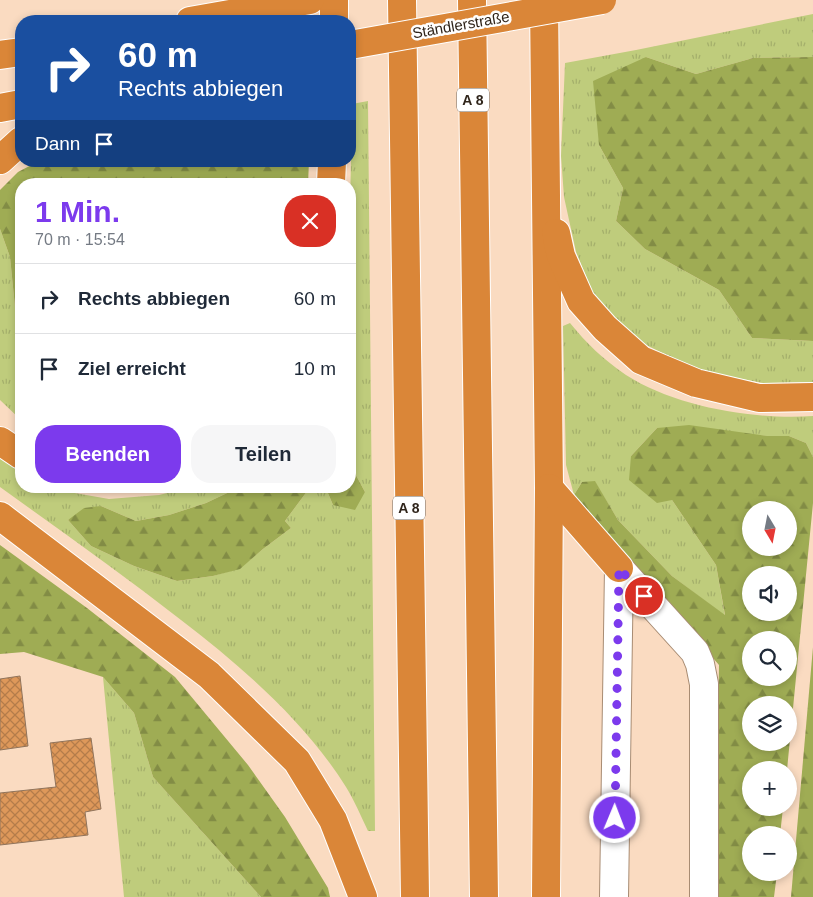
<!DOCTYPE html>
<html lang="de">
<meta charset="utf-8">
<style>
body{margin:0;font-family:Helvetica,sans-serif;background:#f6f6f7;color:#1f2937;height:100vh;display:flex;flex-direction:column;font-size:19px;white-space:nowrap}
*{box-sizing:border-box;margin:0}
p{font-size:16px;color:#747a83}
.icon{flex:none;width:28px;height:28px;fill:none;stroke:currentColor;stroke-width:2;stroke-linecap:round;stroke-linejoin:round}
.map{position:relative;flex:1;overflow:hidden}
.side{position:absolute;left:15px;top:178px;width:341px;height:315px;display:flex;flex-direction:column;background:#fff;border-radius:20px;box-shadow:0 2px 8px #0003}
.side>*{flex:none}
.banner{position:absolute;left:15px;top:15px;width:341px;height:152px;border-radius:20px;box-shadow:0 2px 8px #0003;background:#1a4fa0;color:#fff;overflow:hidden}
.needle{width:32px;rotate:170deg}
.fabs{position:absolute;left:742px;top:501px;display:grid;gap:10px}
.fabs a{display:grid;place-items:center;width:55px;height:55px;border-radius:50%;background:#fff;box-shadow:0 2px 8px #0003;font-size:25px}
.pin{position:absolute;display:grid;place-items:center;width:42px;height:42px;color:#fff;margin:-21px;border:2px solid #fff;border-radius:50%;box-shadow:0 1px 5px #0007}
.me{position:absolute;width:55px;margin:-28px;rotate:1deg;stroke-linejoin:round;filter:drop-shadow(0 0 4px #0008)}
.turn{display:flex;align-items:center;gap:18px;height:105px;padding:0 20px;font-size:22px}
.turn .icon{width:65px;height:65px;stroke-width:2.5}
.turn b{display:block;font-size:35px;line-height:42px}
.then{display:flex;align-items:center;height:48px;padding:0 20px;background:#0003;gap:10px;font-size:19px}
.round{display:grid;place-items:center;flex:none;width:52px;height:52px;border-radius:20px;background:#f6f6f7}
.summary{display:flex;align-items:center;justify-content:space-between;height:85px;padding:0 20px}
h1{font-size:30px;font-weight:700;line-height:38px;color:#7c3aed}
.action{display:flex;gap:10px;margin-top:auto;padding:10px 20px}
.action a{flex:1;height:58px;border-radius:20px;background:#7c3aed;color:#fff;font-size:20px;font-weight:700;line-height:58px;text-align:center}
.action a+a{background:#f6f6f7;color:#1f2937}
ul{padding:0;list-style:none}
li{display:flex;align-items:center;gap:15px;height:70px;padding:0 20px;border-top:1px solid #e0e1e3}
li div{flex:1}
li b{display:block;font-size:19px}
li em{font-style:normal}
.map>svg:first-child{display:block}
.grass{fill:url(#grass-tufts)}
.forest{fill:url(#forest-firs);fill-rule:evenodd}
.building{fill:url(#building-cross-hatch);stroke:#90745c}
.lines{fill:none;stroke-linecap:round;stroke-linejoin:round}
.minor-casing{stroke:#a88c73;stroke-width:30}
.highway-casing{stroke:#fff;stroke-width:30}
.minor{stroke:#fff;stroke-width:28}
.highway{stroke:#da8638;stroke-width:28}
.highway-bridge-casing{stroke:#fff;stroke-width:30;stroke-linecap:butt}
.highway-bridge{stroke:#da8638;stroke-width:28}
.route{stroke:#7c3aed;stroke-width:9;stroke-dasharray:0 16.2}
.labels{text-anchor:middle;stroke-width:5;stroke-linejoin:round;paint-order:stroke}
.shield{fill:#fff;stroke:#6e665f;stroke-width:1}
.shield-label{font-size:14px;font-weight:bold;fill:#30251b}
.street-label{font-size:15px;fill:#30251b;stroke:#fff}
</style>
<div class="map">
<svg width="813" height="897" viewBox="0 0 813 897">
<defs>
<pattern id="grass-tufts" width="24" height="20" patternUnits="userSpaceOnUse" patternTransform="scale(1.25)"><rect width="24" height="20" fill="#bfcc7c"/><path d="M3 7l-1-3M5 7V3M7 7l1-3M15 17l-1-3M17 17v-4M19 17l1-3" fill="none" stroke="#a4af6b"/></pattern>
<pattern id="forest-firs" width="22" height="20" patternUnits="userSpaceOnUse" patternTransform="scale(1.25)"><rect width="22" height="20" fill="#9fac54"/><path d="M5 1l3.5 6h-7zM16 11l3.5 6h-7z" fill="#828c45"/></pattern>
<pattern id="building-cross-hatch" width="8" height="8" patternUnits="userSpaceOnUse" patternTransform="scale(1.25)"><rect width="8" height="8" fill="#de985a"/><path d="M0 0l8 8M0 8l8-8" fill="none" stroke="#b47c4a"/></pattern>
</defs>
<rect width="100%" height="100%" fill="#fadbc1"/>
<g class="grass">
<polygon points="813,14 813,57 753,58 696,74 646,57 599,145 623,188 616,221 645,249 719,290 752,338 813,341 813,382 763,383 700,371 644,344 612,318 593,293 576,252 564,197 561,156 565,63 636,50"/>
<path d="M368 101 375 831H368C361 816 354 800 346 787 304 720 242 667 181 620 122 574 61 531 0 487V458L21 472V486H54L69 492 109 499 159 495 195 486H242L206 503 169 515 136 521 101 506 68 520 91 546 134 566 177 581 213 576 240 568 263 549 291 528 285 521 311 486H325L333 505 365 492 350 464V460L355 452 354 435 350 433V210L352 104Z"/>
<polygon points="0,229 10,257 18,337 21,345 21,420 0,400"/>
<path d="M570 323C586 343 604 360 626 375 676 407 754 420 813 416V457L806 443 789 436H767L657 428 631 456 672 500 716 565 725 616 672 576 618 520 595 482H582L574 495 566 465 563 326Z"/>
<polygon points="103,677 134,713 153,777 261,897 124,897"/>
</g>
<g class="forest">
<polygon points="646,57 696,74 753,58 813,57 813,341 752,338 719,290 645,249 616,221 623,188 599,145 593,81"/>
<polygon points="39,161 309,161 308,184 21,184 21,345 18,337 10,257 0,229 0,190 18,172"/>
<path d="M689 425 767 436H789L806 443 813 457V503L787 770H751V808H783L780 835H751V872L777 873 774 897H715L719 665 574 495 582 482 595 481 618 520 672 576 725 615 716 565 672 500 657 503 629 480 631 456 657 428ZM751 510H789V548H751ZM751 575H789V612H751ZM751 640H789V678H751ZM751 705H789V742H751Z"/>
<polygon points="350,433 354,435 355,452 350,460"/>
<polygon points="350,464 365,492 355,510 333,505 325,486 350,486"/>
<polygon points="242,486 311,486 285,521 291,528 263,549 240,569 213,576 177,581 134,566 91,546 68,520 84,508 101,506 136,521 169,515 206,503"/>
<polygon points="0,545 87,608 175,677 248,765 285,817 328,888 330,897 261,897 153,777 134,713 103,677 24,652 0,654"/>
<polygon points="813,647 813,897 791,897"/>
</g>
<g class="building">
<polygon points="20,676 28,746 0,750 0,679"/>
<polygon points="91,738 101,809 85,812 88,835 0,845 0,793 56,787 50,743"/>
</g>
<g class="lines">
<g class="minor-casing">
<g id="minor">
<polyline points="619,568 695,652 700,664 704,684 704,897"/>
<polyline points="614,897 619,568"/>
</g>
</g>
<g class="highway-casing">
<g id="highway">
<polyline points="334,0 334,21"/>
<polyline points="402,0 415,897"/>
<polyline points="472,0 484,897"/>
<polyline points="544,0 549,488 546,897"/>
<polyline points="190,21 310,0"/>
<polyline points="0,55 21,52"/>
<polyline points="0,108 21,104"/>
<polyline points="0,160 21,141"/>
<polyline points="331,184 332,161"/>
<polyline points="556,233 561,256 581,301 605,328 641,360 696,383 759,398 813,397"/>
<polyline points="0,441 21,455"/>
<polyline points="549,488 619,568"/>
<polyline points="0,516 209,675 297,761 333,820 363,897"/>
</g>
</g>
<use href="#minor" class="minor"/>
<use href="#highway" class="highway"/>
<g class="highway-bridge-casing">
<polyline id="highway-bridge" points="350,45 602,0"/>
</g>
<use href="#highway-bridge" class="highway-bridge"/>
</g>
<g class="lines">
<polyline class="route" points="615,818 619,568 644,596"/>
</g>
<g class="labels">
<g class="shield">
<rect x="457" y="88.5" width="32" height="23" rx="4"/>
<rect x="393" y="496.5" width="32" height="23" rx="4"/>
</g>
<g class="shield-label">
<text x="473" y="105">A 8</text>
<text x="409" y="513">A 8</text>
</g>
<g class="street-label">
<text transform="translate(461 25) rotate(-10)" y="5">Ständlerstraße</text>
</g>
</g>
</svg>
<div class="fabs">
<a><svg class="needle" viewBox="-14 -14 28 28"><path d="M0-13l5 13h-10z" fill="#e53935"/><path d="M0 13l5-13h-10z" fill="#747a83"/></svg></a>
<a><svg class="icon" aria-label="sound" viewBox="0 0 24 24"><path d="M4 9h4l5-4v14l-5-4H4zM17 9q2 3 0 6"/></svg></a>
<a><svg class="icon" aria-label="search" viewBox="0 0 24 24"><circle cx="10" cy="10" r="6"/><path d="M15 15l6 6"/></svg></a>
<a><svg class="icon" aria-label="layers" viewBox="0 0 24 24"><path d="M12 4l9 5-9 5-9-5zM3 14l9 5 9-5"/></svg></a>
<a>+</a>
<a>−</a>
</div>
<div class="pin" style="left:644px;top:596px;background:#d93025"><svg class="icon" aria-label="arrive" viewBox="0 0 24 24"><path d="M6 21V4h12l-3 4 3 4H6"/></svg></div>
<svg class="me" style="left:615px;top:818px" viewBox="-20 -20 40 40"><circle r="17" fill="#7c3aed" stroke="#fff" stroke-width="3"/><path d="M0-11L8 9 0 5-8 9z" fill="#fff"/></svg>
<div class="banner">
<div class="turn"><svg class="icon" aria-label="right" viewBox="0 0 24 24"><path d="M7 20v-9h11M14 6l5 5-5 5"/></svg><div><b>60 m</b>Rechts abbiegen</div></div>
<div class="then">Dann<svg class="icon" aria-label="arrive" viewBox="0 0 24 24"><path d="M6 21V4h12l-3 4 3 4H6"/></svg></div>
</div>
<section class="side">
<div class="summary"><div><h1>1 Min.</h1><p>70 m · 15:54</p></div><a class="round" style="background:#d93025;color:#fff"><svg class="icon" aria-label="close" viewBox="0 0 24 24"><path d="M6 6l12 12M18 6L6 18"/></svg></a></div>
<ul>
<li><svg class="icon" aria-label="right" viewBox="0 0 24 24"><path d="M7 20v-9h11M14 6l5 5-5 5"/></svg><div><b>Rechts abbiegen</b></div><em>60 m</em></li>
<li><svg class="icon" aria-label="arrive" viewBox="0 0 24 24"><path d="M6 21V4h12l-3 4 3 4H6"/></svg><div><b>Ziel erreicht</b></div><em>10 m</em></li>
</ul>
<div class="action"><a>Beenden</a><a>Teilen</a></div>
</section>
</div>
